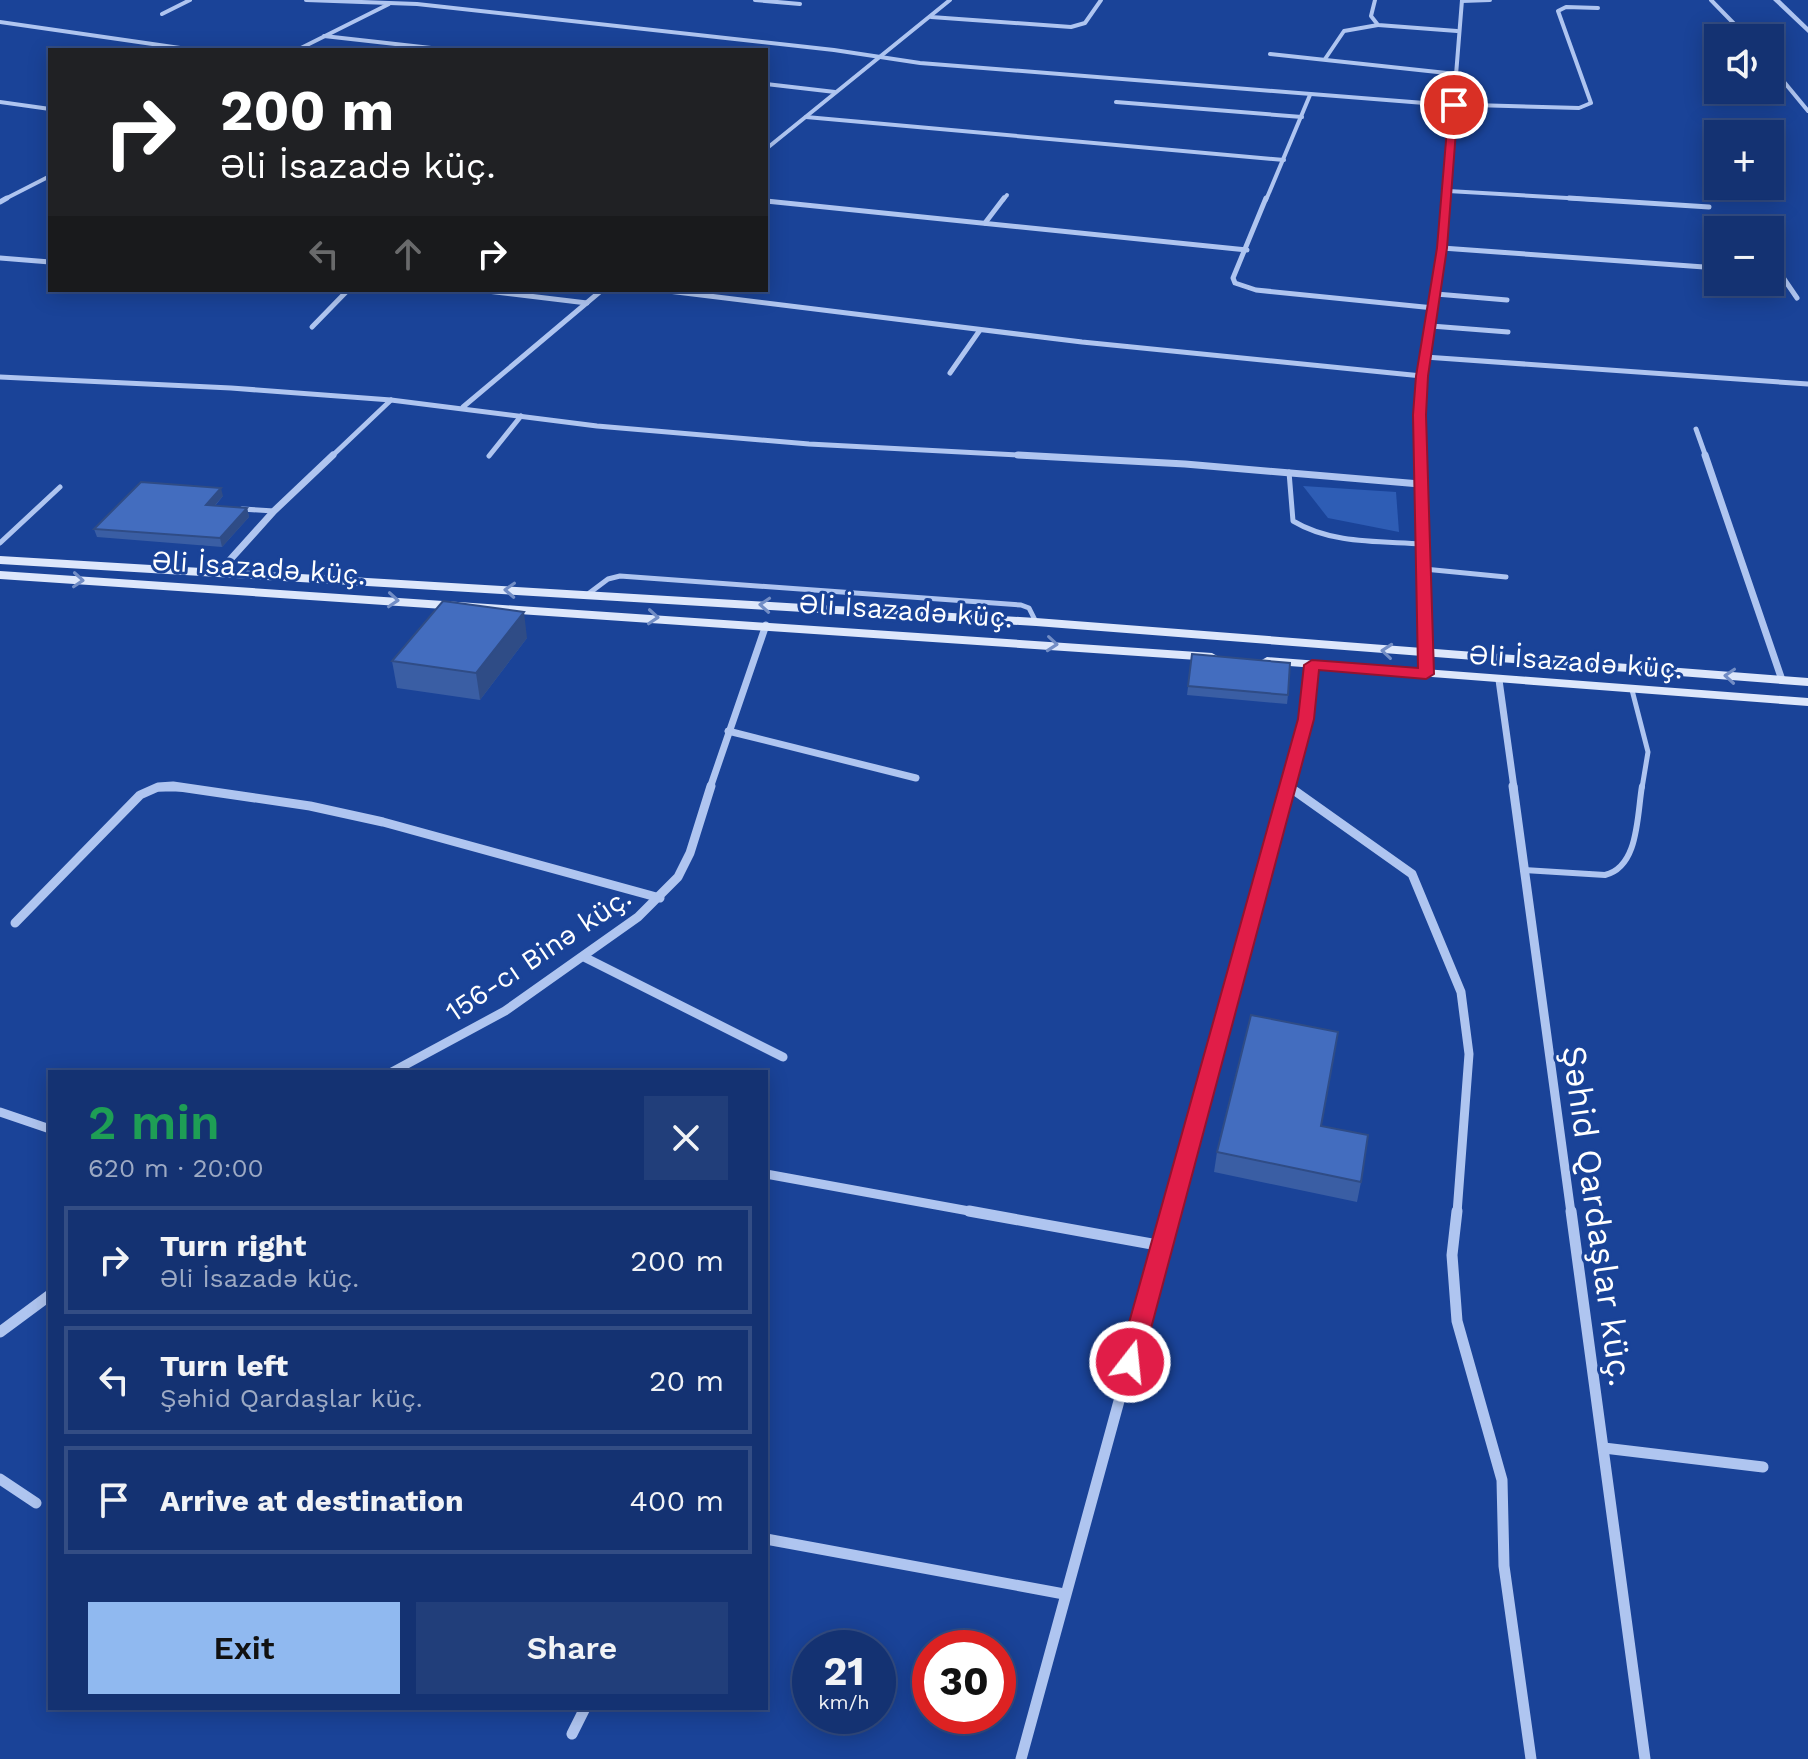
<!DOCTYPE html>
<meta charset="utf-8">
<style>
body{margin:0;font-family:"Work Sans",sans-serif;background:#213e7a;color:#f1f3f6;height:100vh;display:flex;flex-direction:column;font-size:30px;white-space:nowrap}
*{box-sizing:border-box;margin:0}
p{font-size:26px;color:#9daac4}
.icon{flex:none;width:44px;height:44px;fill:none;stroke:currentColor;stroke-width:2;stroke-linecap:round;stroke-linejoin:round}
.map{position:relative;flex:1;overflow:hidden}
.panel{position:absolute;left:48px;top:1070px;width:720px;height:640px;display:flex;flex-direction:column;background:#143272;border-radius:0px;box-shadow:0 4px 20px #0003,0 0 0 2px #334d84}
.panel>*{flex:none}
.guide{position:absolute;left:48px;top:48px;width:720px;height:244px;border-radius:0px;box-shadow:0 4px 20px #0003,0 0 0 2px #334d84;background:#202124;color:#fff;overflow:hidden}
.controls{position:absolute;left:1704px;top:24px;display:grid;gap:16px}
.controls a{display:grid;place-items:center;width:80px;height:80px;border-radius:0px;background:#143272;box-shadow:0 4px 20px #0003,0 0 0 2px #334d84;font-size:40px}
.speed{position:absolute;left:792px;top:1630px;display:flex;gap:16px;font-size:40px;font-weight:700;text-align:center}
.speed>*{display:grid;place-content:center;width:104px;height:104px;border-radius:50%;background:#143272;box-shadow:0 4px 20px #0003,0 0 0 2px #334d84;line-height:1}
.speed small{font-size:20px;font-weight:400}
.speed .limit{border:12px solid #d22;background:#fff;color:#111}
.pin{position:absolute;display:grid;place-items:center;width:68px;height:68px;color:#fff;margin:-34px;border:4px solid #fff;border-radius:50%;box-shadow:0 2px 8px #0007}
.me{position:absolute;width:88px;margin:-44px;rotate:16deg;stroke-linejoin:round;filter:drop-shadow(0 0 6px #0008)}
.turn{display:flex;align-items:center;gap:28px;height:168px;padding:0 40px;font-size:36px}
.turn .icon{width:104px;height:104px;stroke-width:2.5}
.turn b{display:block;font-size:56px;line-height:68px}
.lanes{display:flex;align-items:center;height:76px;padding:0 40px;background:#0003;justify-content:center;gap:40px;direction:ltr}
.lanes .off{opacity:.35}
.round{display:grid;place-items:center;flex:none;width:84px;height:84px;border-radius:0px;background:#213e7a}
.summary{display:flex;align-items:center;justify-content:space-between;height:136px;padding:0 40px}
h1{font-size:48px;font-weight:600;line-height:60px;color:#1e9e55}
.primary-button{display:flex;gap:16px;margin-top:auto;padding:16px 40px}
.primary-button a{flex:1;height:92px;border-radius:0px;background:#90b9f0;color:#111;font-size:32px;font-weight:600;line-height:92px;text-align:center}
.primary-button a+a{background:#213e7a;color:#f1f3f6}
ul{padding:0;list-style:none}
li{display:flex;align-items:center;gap:24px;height:108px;margin:0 16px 12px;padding:0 24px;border:4px solid #334d84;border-radius:0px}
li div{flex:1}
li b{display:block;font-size:30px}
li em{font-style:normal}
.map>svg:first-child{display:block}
.green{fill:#2e5db5}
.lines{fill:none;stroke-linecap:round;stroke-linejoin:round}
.service-far1{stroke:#afc5f0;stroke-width:5}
.service{stroke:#afc5f0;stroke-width:6}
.minor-far4{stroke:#afc5f0;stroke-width:4}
.minor-far3{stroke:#afc5f0;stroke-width:5}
.minor-far2{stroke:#afc5f0;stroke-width:7}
.minor-far1{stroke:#afc5f0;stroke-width:9}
.minor{stroke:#afc5f0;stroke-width:11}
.tertiary{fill:#afc5f0;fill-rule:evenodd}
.secondary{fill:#dde7fb;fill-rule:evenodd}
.wall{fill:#3a5ea4}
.shaded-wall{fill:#2f4c86}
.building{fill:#436dbf;stroke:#2f4c86;stroke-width:2}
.oneway{stroke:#728dc5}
.route{fill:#e11d48;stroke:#92132f;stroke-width:2}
.labels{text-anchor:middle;stroke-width:6;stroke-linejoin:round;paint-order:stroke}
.street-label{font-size:28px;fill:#fff;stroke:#1a4398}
.near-street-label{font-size:34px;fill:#fff;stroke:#1a4398}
</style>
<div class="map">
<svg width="1808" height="1759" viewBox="0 0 1808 1759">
<rect width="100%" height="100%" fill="#1a4398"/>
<polygon class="green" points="1303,486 1396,492 1399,532 1328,518"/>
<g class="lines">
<g class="service-far1">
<path d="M1289 472 1293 521C1331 544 1379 541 1422 544"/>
<polyline points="242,509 274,511"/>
<polyline points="0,543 60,487"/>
<polyline points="1424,569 1506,577"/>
<polyline points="588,594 608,579 620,576 1021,605 1029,608 1036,622"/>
<polyline points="1632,690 1648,752 1642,788"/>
</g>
<path class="service" d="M1523 870 1605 875C1639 867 1637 815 1642 786"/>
<g class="minor-far4">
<polyline points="306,0 417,4 834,50 920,63 1437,104 1579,108 1591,103 1558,11 1566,7 1598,8"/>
<polyline points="755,0 800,4"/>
<polyline points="1375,0 1371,16 1378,25 1457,31"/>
<polyline points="1711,0 1748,38"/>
<polyline points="1462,1 1490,0"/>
<polyline points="162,14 190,0"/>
<polyline points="931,17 1071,27 1085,23 1101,0"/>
<polyline points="0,22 194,50"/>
<polyline points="324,36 449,50"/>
<polyline points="297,50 389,4"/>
<polyline points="1270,54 1456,74"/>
<polyline points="1325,59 1344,31 1378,25"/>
<polyline points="1770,65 1808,111"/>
<polyline points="766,84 835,92"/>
<polyline points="0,102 50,109"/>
<polyline points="1116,102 1302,117"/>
<polyline points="806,117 1284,160"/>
<polyline points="766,149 950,0"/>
<polyline points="1448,191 1602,200"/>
<polyline points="3,200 50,176"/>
<polyline points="1003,200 1007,195"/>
<polyline points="1266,200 1310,95"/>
<polyline points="1446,200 1462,0"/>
</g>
<g class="minor-far3">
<polyline points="1266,198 1233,278 1235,283 1256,290 1434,308"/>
<polyline points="1569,198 1709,207"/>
<polyline points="766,201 1247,250"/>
<polyline points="0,202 7,198"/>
<polyline points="985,223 1004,198"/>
<polyline points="1442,248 1718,268"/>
<polyline points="0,258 50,262"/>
<polyline points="1770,272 1782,276 1797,298"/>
<polyline points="479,290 587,303"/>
<polyline points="660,290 1082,342 1422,376"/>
<polyline points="1436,294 1507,300"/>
<polyline points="1431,326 1508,332"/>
<polyline points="312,327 348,290"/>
<polyline points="1425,357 1808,384"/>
<polyline points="950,373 980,330"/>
<polyline points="0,377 231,388 391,400 597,426 809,444 1056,457"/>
<polyline points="463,407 602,290"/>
<polyline points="1696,429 1706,457"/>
<polyline points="489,456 521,416"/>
<polyline points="331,457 391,400"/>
<path d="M1421 457C1419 369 1439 286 1446 198"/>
</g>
<g class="minor-far2">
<polyline points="1018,455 1185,464 1420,484"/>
<polyline points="1421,455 1426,674"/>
<polyline points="1705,455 1782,680"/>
<polyline points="219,572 274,511 333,455"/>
<polyline points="1499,680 1514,788"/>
<polyline points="728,731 916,778"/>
<polyline points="157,788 183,788"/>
<polyline points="710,788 766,625"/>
<polyline points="1287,788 1306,719 1312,665"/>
</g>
<g class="minor-far1">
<polyline points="1288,786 1412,874 1461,992 1469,1054 1457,1213"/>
<polyline points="1513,786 1571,1213"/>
<polyline points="15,923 140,795 158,787 173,786 310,806 383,822 660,898"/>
<polyline points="584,957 783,1057"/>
<polyline points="392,1072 505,1011 638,917 678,877 690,853 711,786"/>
<polyline points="0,1112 50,1129"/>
<polyline points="766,1174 980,1213"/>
<polyline points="1171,1213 1288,786"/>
</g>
<g class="minor">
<polyline points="969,1211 1163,1246"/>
<polyline points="1457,1211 1452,1255 1457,1321 1502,1480 1504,1566 1531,1759"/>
<polyline points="1571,1211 1645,1759"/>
<polyline points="0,1332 50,1295"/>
<polyline points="1604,1448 1763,1467"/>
<polyline points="0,1479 36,1503"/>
<polyline points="766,1539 1064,1594"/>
<polyline points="572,1734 585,1708"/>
<polyline points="1021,1759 1171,1211"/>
</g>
<polygon class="tertiary" points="1773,0 1780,0 1808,27 1808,33"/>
<g class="secondary">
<polygon points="0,556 1036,618 1808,678 1808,686 1036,626 0,564"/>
<polygon points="0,571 1212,653 1219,657 1212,661 0,579"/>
<polygon points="1267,657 1808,698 1808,706 1262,664 1260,661"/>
</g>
</g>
<g class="wall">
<polygon points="223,496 215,506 247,508 249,517 222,547 97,537 94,529"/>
<polygon points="527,638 480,700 397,688 392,661"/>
<polygon points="1192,654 1288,695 1287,704 1187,695"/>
<polygon points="1321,1126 1361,1182 1357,1202 1214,1172 1217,1152"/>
</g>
<g class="shaded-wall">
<polygon points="221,488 223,496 208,513 206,505"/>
<polygon points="247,508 249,517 222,547 220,538"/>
<polygon points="524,612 527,638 480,700 476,673"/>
</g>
<g class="building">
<polygon points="141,482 221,488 206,505 247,508 220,538 94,529"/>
<polygon points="443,601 524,612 476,673 392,661"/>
<polygon points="1192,654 1290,663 1288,695 1188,686"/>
<polygon points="1251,1015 1338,1032 1321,1126 1368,1135 1361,1182 1217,1152"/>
</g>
<defs><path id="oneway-chevron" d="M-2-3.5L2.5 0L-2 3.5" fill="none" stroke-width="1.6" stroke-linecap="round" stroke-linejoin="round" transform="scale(2)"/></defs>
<g class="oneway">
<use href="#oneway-chevron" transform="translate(78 580) rotate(4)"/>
<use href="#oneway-chevron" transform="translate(510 590) rotate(-177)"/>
<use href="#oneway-chevron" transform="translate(393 600) rotate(4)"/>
<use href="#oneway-chevron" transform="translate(765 605) rotate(-176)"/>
<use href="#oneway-chevron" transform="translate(653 617) rotate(4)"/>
<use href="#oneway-chevron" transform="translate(1052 644) rotate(5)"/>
<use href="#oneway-chevron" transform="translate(1387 651) rotate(-175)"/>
<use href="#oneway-chevron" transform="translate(1730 676) rotate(-176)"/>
</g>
<polygon class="route" points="1454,102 1458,105 1447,248 1428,376 1426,415 1434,674 1426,679 1319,670 1314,719 1142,1362 1138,1369 1130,1372 1122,1369 1118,1362 1298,719 1304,665 1312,660 1418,668 1413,415 1416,376 1437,248 1449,105"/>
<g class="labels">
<g class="street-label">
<text transform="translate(259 567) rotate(4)" y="10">Əli İsazadə küç.</text>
<text transform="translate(906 610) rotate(4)" y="10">Əli İsazadə küç.</text>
<text transform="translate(1576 661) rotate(4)" y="10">Əli İsazadə küç.</text>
<text transform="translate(538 954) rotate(-34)" y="10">156-cı Binə küç.</text>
</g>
<g class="near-street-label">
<text transform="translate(1598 1216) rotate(82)" y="12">Şəhid Qardaşlar küç.</text>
</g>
</g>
</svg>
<div class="controls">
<a><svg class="icon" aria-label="sound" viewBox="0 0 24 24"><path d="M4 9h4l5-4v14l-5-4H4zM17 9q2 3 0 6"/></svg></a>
<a>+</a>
<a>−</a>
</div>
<div class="speed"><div>21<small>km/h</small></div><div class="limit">30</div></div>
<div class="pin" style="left:1454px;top:105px;background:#d93025"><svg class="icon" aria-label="arrive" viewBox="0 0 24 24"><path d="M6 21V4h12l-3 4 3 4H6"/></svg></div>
<svg class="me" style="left:1130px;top:1362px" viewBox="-20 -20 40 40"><circle r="17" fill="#e11d48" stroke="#fff" stroke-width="3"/><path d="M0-11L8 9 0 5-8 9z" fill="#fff"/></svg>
<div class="guide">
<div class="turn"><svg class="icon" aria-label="right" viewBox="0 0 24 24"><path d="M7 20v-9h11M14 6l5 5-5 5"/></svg><div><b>200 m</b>Əli İsazadə küç.</div></div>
<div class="lanes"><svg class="icon off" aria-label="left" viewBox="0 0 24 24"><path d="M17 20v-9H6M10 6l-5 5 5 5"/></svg><svg class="icon off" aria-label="ahead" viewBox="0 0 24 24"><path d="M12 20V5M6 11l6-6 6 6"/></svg><svg class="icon" aria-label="right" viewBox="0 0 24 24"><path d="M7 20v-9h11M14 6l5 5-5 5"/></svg></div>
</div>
<section class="panel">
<div class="summary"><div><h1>2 min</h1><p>620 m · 20:00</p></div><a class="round"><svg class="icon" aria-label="close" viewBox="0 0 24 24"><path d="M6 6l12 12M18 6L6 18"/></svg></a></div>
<ul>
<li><svg class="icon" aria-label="right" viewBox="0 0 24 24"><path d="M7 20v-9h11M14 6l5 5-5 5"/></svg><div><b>Turn right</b><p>Əli İsazadə küç.</p></div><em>200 m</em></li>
<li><svg class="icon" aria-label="left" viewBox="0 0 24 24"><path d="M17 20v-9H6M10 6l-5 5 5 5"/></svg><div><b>Turn left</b><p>Şəhid Qardaşlar küç.</p></div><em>20 m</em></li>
<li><svg class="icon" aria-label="arrive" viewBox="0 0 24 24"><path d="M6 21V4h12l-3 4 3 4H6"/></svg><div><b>Arrive at destination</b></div><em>400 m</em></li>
</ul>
<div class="primary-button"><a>Exit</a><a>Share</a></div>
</section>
</div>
